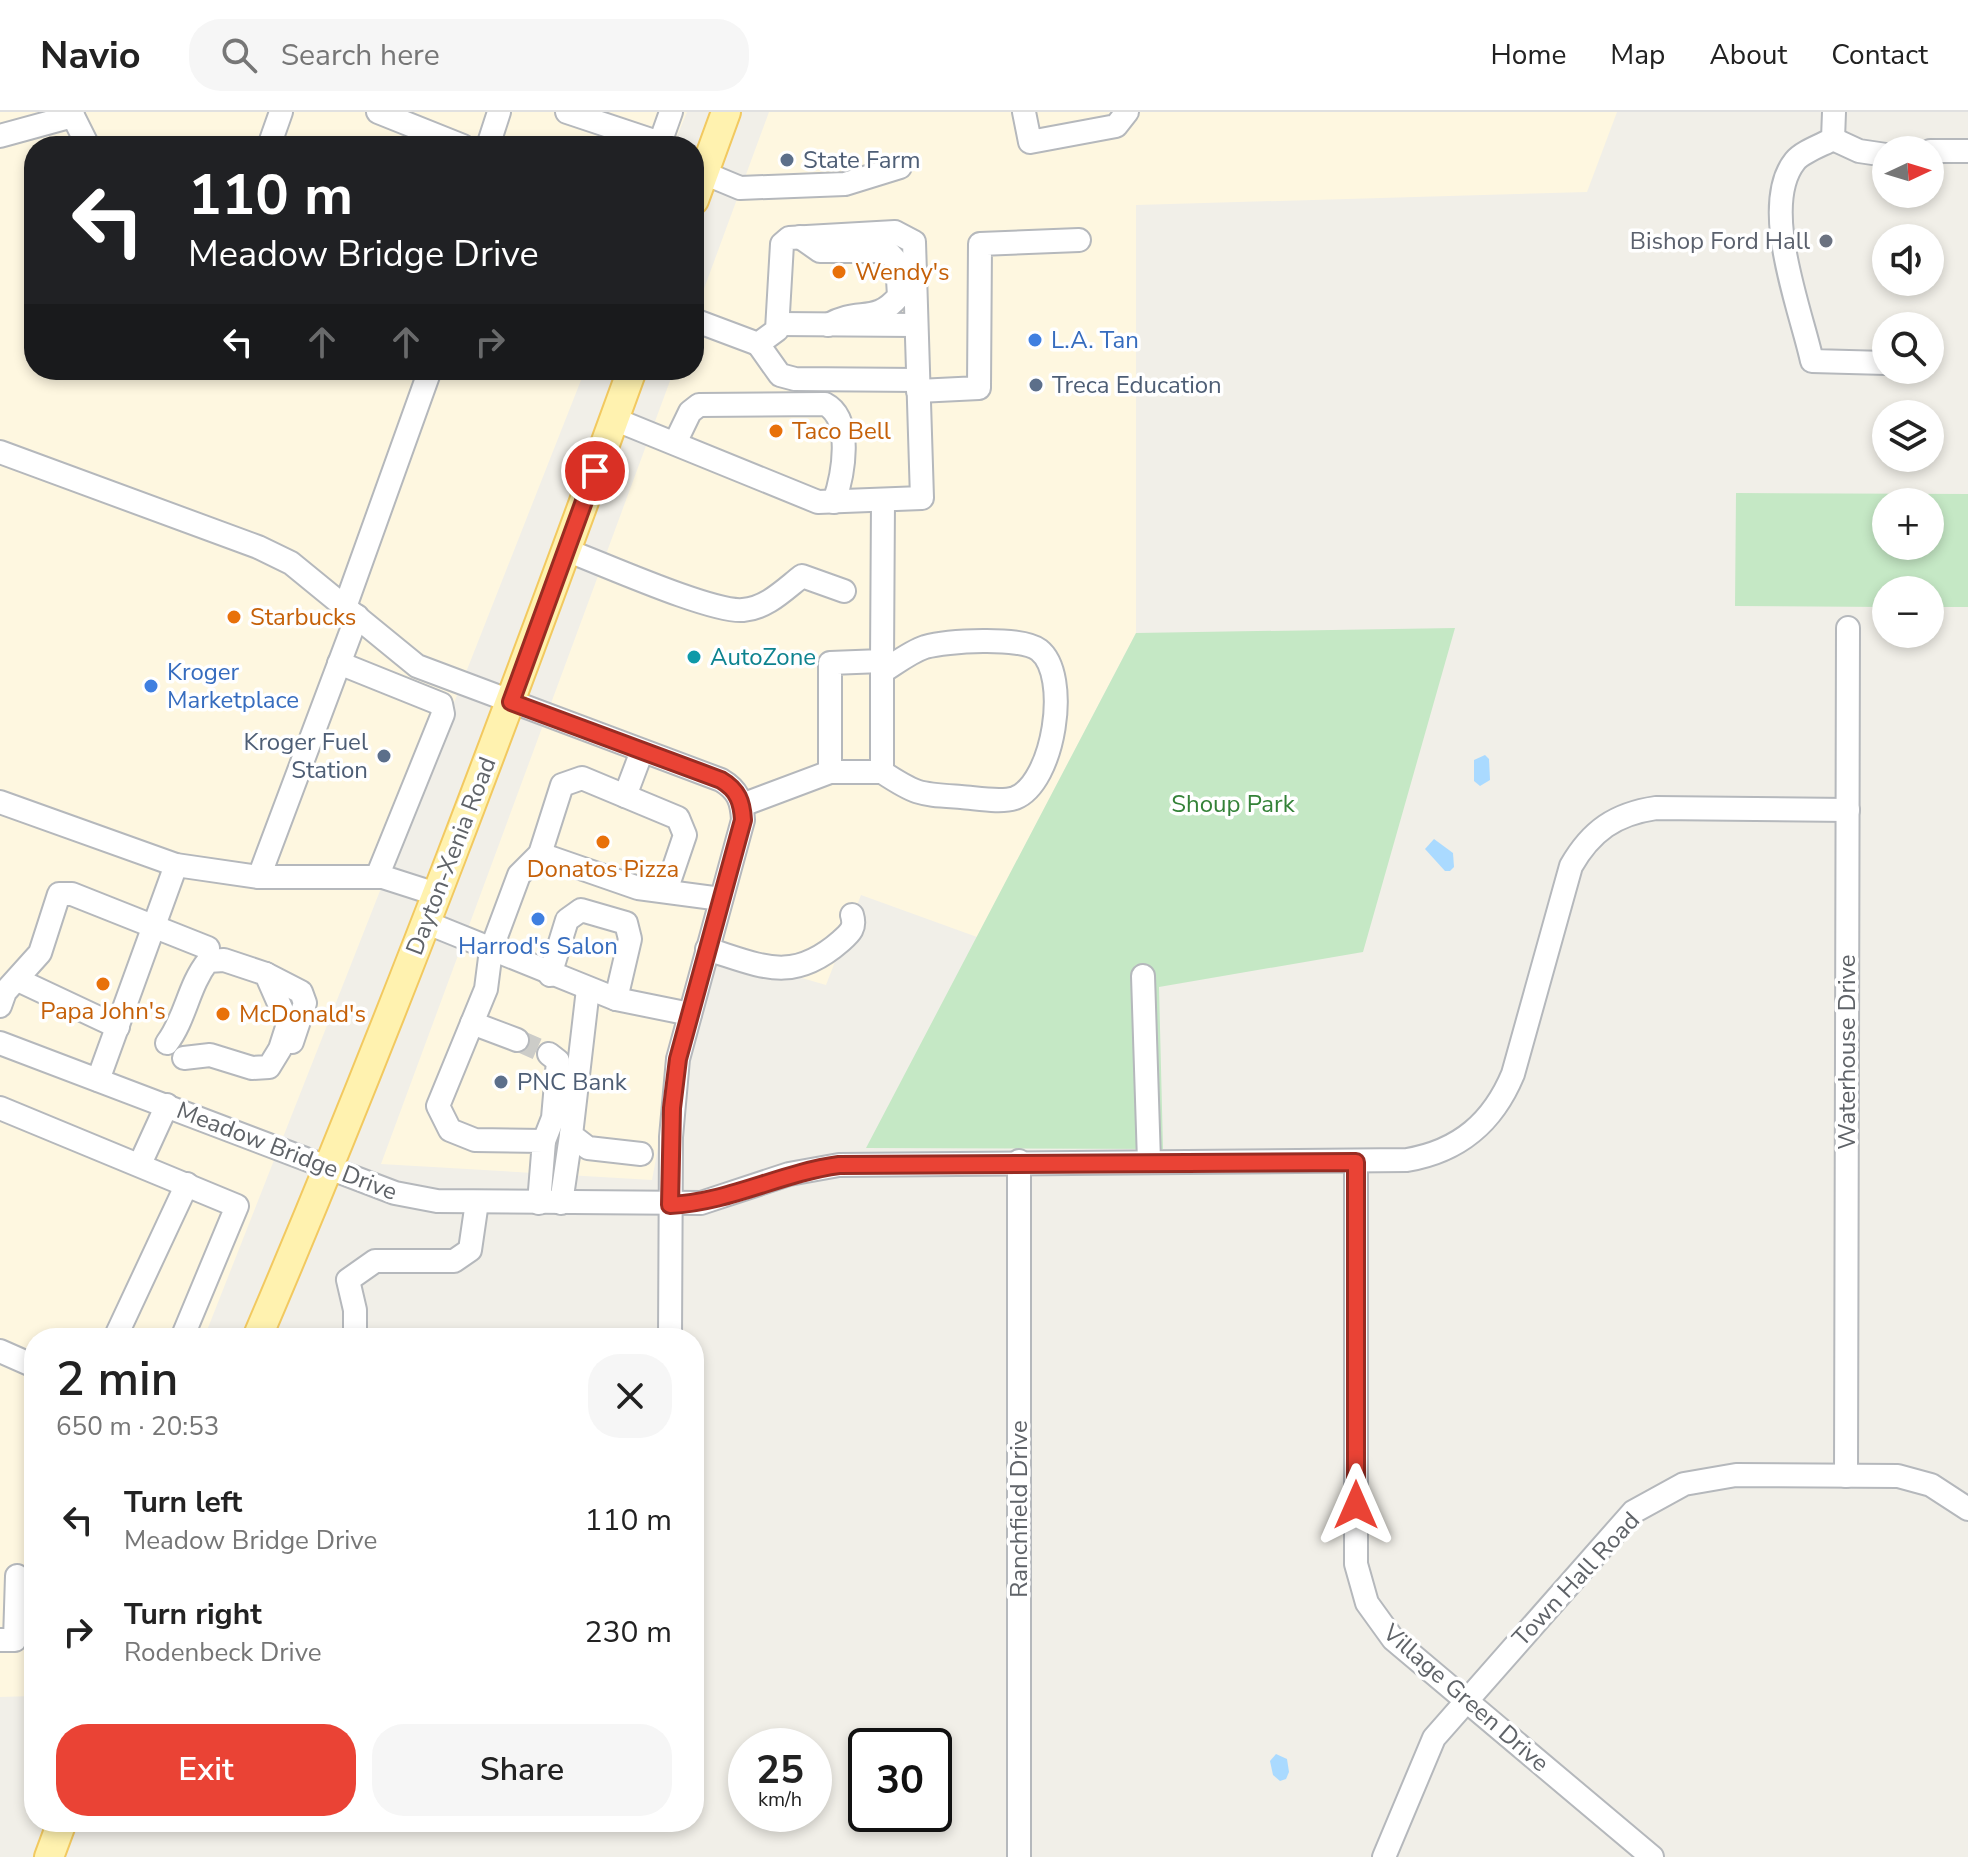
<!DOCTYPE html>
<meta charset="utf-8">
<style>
body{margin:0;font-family:"Nunito Sans",sans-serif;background:#f6f6f6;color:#222;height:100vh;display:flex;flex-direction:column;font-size:30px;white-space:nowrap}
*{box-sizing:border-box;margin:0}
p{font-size:26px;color:#767676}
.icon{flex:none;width:44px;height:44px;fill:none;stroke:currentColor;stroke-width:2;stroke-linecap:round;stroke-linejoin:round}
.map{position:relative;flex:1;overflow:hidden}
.details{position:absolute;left:24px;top:1216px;width:680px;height:504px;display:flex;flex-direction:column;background:#fff;border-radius:32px;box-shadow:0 4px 12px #0003}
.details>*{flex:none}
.guide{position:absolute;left:24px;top:24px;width:680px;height:244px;border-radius:32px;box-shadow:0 4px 12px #0003;background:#202124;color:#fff;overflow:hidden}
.needle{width:52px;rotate:86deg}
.tools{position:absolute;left:1872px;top:24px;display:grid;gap:16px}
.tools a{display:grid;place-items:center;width:72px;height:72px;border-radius:50%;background:#fff;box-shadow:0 4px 12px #0003;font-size:40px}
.speed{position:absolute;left:728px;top:1616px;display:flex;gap:16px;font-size:40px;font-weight:700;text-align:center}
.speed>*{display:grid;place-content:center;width:104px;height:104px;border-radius:50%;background:#fff;box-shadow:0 4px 12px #0003;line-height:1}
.speed small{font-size:20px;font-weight:400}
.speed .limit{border:4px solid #111;border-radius:12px;background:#fff;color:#111}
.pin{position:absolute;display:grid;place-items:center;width:68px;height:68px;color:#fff;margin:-34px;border:4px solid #fff;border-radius:50%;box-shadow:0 2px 8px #0007}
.me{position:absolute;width:88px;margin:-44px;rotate:0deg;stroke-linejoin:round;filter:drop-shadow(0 0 6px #0008)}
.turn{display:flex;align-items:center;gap:28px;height:168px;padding:0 32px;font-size:36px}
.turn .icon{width:104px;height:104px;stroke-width:2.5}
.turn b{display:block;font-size:56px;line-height:68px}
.lanes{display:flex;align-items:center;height:76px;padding:0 32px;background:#0003;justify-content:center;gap:40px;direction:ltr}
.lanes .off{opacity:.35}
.round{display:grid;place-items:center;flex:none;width:84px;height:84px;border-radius:32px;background:#f6f6f6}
.summary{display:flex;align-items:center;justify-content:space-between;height:136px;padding:0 32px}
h1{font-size:48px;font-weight:600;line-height:60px}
.primary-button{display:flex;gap:16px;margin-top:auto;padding:16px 32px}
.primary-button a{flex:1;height:92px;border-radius:32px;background:#ea4335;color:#fff;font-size:32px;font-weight:600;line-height:92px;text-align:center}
.primary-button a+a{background:#f6f6f6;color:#222}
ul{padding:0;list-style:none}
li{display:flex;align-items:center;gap:24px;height:112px;padding:0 32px}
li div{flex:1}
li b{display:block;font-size:30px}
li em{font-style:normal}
header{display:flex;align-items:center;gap:48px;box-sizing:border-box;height:112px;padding:0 40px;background:#fff;border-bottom:2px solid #e0e0e0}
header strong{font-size:38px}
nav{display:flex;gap:44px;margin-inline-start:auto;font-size:28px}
.search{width:560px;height:72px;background:#f6f6f6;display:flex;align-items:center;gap:20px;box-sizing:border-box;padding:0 28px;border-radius:32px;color:#767676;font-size:30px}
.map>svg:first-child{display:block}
.commercial{fill:#fef7e0}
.green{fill:#c5e8c5;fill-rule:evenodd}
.water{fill:#aadaff}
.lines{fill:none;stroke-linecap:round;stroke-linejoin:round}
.minor-tunnel{stroke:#ccccc8;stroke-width:22;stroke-dasharray:22 11;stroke-linecap:butt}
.minor-casing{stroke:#b5b8bc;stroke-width:26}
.major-casing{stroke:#f2c960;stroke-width:32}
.minor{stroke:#fff;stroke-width:22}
.major{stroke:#fff2af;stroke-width:28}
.route-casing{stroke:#982c22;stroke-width:20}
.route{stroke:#ea4335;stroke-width:14}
.service-dot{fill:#5c6f8a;stroke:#fff;stroke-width:3}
.worship-dot{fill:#6b7280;stroke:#fff;stroke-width:3}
.food-dot{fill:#e8710a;stroke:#fff;stroke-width:3}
.shop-dot{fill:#3f7fe0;stroke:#fff;stroke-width:3}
.culture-dot{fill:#0f9aa8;stroke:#fff;stroke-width:3}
.labels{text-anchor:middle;stroke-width:7;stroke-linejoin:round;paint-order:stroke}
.service-label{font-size:24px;fill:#4e5e75;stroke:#fff;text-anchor:start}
.worship-label{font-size:24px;fill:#5b616d;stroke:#fff;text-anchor:end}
.food-label{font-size:24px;fill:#c56008;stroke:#fff;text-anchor:start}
.shop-label{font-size:24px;fill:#366cbe;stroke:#fff;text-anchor:start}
.culture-label{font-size:24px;fill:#0d838f;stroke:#fff;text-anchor:start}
.park-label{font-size:24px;fill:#348238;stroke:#fff}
.street-label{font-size:24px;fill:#5f6368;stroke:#fff}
</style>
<header>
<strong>Navio</strong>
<div class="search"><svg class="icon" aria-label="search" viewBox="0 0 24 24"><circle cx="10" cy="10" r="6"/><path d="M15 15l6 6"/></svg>Search here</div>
<nav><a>Home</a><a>Map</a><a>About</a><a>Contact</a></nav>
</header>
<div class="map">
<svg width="1968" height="1745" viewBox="0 0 1968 1745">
<rect width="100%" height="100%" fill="#f1efe8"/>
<g class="commercial">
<polygon points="0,0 687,0 673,34 34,34 34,258 585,258 204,1226 34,1226 34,1584 0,1585"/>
<polygon points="769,0 1617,0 1587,80 1136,93 1136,521 977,825 861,783 826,873 695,835 652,1068 381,1052 674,258 694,258 694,204"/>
</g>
<g class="green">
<path d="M1736 381 1968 382V495H1930V478H1886V495L1735 494ZM1886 390H1930V434H1886Z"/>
<polygon points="1455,516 1363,840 1159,875 1163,1037 866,1036 1136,521"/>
</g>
<g class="water">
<polygon points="1485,643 1489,647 1490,668 1480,674 1474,669 1474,648"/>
<polygon points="1434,727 1453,741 1454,755 1450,759 1445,759 1425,737"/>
<polygon points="1276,1642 1287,1647 1289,1660 1286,1667 1280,1669 1273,1663 1270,1649"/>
</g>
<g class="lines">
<polyline class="minor-tunnel" points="517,928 549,942"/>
<g class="minor-casing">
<g id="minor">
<polyline points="71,0 88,34"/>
<polyline points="378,0 463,34"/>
<polyline points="567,0 660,31 671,0"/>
<polyline points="1024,0 1030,30 1116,14 1127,0"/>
<path d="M1834 0 1833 27C1822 33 1802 40 1795 49 1759 94 1801 198 1812 249L1886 251"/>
<polyline points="0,24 73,4"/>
<polyline points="1833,27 1859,39 1886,43"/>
<polyline points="269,34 281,0"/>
<polyline points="488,34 499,0"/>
<polyline points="1930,39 1968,39"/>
<polyline points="704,61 740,76 845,72 900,55"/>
<path d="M800 125 820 139H887L897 150 899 184C875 213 859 195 828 213"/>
<polyline points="778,212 916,213"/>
<polyline points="758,232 780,263 795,267 918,268"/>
<polyline points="918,279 979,276 980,132 1079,128"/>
<polyline points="614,307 818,390 922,386 914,130 895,120 789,126 782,132 777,218 758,232 694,208"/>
<path d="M675 331 690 300 699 293 825 292C854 307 843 364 834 390"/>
<path d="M0 340 258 435 291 451 417 554 721 668C738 678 742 689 743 708L678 947 671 1025 670 1226"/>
<path d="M566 438C601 451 712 501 743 498 767 496 784 478 802 464L844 479"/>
<polyline points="345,495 430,258"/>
<polyline points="339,551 441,592 443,602 377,765"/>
<polyline points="830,660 882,660 882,549"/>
<path d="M882 660C917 683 919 682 961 685 976 686 1001 691 1015 686 1054 671 1071 563 1039 538 1021 524 946 529 925 535 910 540 895 552 882 560"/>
<polyline points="625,684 642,639"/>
<polyline points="0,690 176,753 259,765 383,765 436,782"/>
<polyline points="742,693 830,660 830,551 882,549 883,388"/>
<polyline points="540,742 638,776 721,787"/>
<polyline points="259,765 357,504"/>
<polyline points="425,810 616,887 690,902"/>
<path d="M707 837C762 854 792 872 841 829 850 821 856 816 852 803"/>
<polyline points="266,862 301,880 305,891 292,930"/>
<polyline points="550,863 567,808 581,798 626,811 630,827 616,887"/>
<polyline points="1143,864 1149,1049"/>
<polyline points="18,868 118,915"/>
<polyline points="588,877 571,1023 588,1036 641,1042"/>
<polyline points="0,894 5,880 40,841 59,782 72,782 208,836"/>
<polyline points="472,911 517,928"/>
<path d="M0 931 395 1081 437 1089 701 1091 789 1062 839 1053 1407 1048C1460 1039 1493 1010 1513 962L1571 754C1591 719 1615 702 1656 696L1848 698"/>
<path d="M167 931C186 906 188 874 208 849L224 848 266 862 288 912 280 937 269 955 252 956 210 943 184 946"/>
<polyline points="98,968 176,753"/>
<polyline points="0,996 237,1094 182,1226"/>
<polyline points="544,1029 553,1006 558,949 549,942"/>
<polyline points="1019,1049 1019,1745"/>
<polyline points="1356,1050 1356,1452 1367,1491 1393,1527 1652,1745"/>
<polyline points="140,1052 167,993"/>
<polyline points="539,1091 544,1029 475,1028 450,1018 438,994 486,877 491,838 519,763 540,742 562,673 582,666 678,706 685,723 666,779"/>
<polyline points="561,1091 571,1023"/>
<polyline points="115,1226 187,1072"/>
<polyline points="355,1226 355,1198 348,1168 375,1149 454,1149 470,1138 477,1090"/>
<polyline points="0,1239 34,1254"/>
<polyline points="1846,1364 1848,516"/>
<polyline points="0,1528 15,1528 17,1464"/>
<polyline points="1384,1745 1434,1626 1633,1400 1684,1372 1736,1363 1898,1364 1931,1373 1968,1397"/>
</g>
</g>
<g class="major-casing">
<g id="major">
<polyline points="694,88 726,0"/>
<path d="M257 1226C393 908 514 583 632 258"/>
<polyline points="49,1745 62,1710"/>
</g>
</g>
<use href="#minor" class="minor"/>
<use href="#major" class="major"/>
</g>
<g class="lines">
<g class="route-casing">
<path id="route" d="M595 359 511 590 721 668C738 678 742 690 743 708L678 947 672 996 670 1093C730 1090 780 1061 839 1053L1356 1050V1393"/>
</g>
<use href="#route" class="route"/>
</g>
<g class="service-dot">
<circle cx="787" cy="48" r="8"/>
<circle cx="1036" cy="273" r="8"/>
<circle cx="384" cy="644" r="8"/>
<circle cx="501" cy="970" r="8"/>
</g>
<circle class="worship-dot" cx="1826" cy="129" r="8"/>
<g class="food-dot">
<circle cx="839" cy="160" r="8"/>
<circle cx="776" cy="319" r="8"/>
<circle cx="234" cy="505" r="8"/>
<circle cx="603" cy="730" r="8"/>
<circle cx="103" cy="872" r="8"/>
<circle cx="223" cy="902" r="8"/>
</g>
<g class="shop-dot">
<circle cx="1035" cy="228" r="8"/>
<circle cx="151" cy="574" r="8"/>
<circle cx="538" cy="807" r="8"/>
</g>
<circle class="culture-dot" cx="694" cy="545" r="8"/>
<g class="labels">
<g class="service-label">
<text x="803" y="56">State Farm</text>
<text x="1052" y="281">Treca Education</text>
<text x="368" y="638" text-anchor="end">Kroger Fuel<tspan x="368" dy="28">Station</tspan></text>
<text x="517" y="978">PNC Bank</text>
</g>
<g class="worship-label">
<text x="1810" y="137">Bishop Ford Hall</text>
</g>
<g class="food-label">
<text x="855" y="168">Wendy's</text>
<text x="792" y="327">Taco Bell</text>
<text x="250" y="513">Starbucks</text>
<text x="603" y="765" text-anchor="middle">Donatos Pizza</text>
<text x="103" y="907" text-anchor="middle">Papa John's</text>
<text x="239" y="910">McDonald's</text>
</g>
<g class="shop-label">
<text x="1051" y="236">L.A. Tan</text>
<text x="167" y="568">Kroger<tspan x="167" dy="28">Marketplace</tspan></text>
<text x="538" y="842" text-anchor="middle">Harrod's Salon</text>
</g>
<g class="culture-label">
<text x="710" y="553">AutoZone</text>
</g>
<g class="park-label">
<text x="1233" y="700">Shoup Park</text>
</g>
<g class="street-label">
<text transform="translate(451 744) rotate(-69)" y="8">Dayton-Xenia Road</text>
<text transform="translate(1847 940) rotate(-90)" y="8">Waterhouse Drive</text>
<text transform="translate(287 1039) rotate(21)" y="8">Meadow Bridge Drive</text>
<text transform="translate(1019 1397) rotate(-90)" y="8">Ranchfield Drive</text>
<text transform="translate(1576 1467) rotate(-47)" y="8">Town Hall Road</text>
<text transform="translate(1466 1586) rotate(41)" y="8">Village Green Drive</text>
</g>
</g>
</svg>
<div class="tools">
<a><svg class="needle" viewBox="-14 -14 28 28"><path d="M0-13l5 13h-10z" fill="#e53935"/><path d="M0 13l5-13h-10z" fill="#767676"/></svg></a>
<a><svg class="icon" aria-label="sound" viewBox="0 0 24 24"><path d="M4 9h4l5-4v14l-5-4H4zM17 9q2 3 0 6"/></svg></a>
<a><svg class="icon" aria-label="search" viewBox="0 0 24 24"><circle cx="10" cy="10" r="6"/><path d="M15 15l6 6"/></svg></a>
<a><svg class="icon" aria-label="layers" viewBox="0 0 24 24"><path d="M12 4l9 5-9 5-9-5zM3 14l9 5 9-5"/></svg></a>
<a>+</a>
<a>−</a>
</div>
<div class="speed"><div>25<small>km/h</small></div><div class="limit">30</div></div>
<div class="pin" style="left:595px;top:359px;background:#d93025"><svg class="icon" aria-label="arrive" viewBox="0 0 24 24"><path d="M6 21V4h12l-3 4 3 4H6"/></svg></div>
<svg class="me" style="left:1356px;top:1393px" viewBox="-20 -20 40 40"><path d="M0-17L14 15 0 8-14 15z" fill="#ea4335" stroke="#fff" stroke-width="4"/></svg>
<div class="guide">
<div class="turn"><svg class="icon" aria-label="left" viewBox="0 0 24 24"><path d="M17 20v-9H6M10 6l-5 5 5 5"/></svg><div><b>110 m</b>Meadow Bridge Drive</div></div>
<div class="lanes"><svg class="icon" aria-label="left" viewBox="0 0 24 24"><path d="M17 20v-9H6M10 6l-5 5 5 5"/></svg><svg class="icon off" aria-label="ahead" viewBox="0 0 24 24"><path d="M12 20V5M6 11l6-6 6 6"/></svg><svg class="icon off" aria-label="ahead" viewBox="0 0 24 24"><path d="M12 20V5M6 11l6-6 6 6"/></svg><svg class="icon off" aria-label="right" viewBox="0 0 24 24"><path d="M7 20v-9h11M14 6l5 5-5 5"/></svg></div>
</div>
<section class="details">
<div class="summary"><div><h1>2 min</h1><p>650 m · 20:53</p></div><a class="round"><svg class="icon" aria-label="close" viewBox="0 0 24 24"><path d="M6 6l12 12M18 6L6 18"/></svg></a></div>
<ul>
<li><svg class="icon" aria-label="left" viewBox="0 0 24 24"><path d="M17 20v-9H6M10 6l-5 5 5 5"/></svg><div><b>Turn left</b><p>Meadow Bridge Drive</p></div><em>110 m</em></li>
<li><svg class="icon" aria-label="right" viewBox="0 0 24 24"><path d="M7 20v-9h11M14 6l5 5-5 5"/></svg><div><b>Turn right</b><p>Rodenbeck Drive</p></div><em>230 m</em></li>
</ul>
<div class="primary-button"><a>Exit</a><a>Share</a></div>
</section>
</div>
